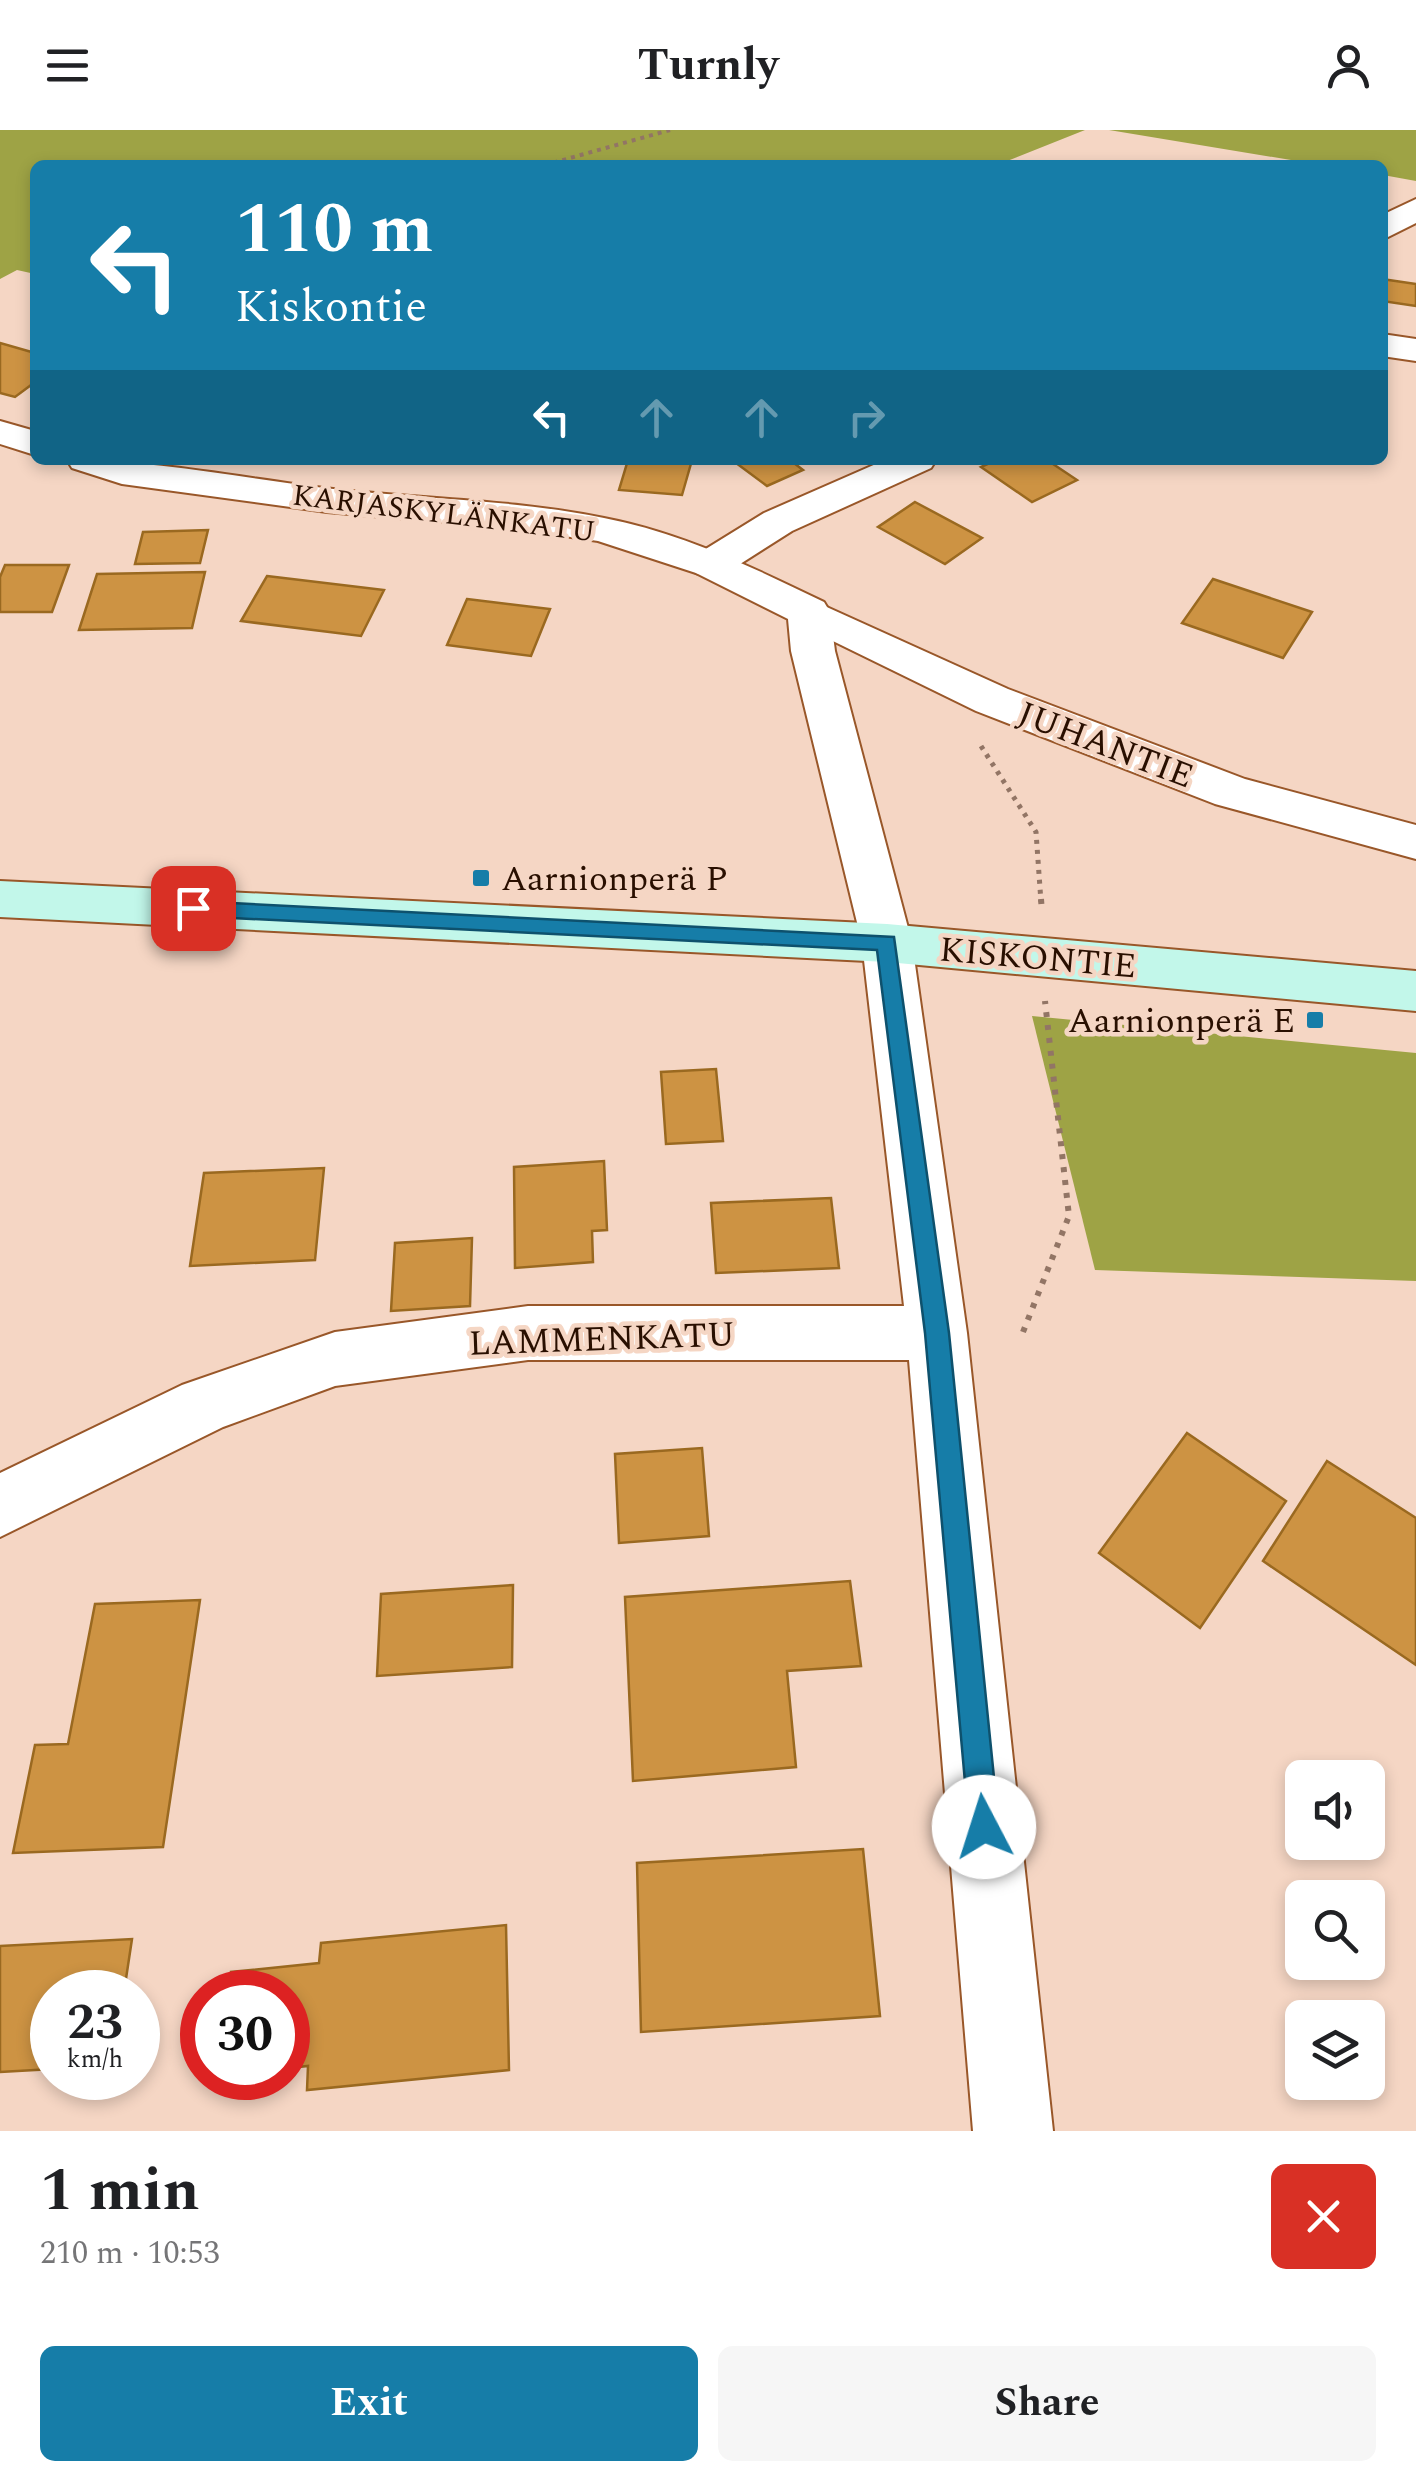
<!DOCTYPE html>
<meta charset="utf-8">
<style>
body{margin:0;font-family:Spectral,serif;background:#f6f6f6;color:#202124;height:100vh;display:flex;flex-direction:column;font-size:38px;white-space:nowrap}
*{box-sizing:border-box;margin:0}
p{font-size:32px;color:#757577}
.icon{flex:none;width:55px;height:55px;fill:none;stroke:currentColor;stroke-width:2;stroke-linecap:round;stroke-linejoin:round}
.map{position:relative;height:2001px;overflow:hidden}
.drawer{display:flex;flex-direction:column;background:#fff;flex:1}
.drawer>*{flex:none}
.top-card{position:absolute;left:30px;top:30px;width:1358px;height:305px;border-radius:15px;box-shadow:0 5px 15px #0003;background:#167da8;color:#fff;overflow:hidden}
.buttons{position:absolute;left:1285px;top:1630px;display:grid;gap:20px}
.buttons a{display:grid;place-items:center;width:100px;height:100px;border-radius:15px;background:#fff;box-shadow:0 5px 15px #0003;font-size:50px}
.speed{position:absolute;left:30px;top:1840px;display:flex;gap:20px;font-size:50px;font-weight:700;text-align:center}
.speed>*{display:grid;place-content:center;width:130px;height:130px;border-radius:50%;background:#fff;box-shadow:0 5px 15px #0003;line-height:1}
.speed small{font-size:25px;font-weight:400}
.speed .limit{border:15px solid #d22;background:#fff;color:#111}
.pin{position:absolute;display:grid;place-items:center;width:85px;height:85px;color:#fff;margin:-42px;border-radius:20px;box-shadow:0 5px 15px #0006}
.me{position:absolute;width:110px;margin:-55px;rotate:355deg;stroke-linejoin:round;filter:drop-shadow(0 0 8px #0008)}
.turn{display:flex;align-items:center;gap:35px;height:210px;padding:0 40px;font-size:45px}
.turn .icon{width:130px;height:130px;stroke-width:2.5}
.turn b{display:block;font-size:70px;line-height:85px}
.lanes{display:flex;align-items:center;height:95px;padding:0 40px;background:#0003;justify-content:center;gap:50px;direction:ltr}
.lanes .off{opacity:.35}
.round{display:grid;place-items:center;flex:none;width:105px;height:105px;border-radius:15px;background:#f6f6f6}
.head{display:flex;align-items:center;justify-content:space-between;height:170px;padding:0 40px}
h1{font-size:60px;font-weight:700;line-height:75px}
.cta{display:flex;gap:20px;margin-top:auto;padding:20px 40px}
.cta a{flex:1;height:115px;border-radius:15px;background:#167da8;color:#fff;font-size:40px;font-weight:700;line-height:115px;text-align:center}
.cta a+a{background:#f6f6f6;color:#202124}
header{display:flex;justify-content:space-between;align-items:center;height:130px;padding:0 40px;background:#fff;font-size:45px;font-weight:700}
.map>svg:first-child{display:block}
.forest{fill:#9ea345}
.building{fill:#cd9343;stroke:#9a6920;stroke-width:2.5}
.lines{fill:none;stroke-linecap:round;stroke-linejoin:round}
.minor-casing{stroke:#995729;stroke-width:4}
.tertiary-casing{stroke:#995729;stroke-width:4}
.secondary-casing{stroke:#995729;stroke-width:4}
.path-far2{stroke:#927565;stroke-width:4;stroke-dasharray:4 5;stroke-linecap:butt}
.path-far1{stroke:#927565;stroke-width:5;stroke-dasharray:4 6;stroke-linecap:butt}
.path{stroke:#927565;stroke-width:6;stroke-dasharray:5 8;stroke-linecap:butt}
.minor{fill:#fff;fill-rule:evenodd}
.tertiary{fill:#fff;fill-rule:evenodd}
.secondary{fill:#c2f7ea;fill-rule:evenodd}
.route{fill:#167da8;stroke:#0e516d;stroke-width:2.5}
.poi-dot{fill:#167da8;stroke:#f5d6c4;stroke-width:4}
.labels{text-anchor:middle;stroke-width:9;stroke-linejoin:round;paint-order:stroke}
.far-street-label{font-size:30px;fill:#290f00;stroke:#f5d6c4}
.street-label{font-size:35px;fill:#290f00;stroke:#f5d6c4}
.poi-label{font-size:35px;fill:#290f00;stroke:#f5d6c4;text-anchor:start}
</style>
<header><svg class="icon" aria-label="menu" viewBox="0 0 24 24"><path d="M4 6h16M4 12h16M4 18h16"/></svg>Turnly<svg class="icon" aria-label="person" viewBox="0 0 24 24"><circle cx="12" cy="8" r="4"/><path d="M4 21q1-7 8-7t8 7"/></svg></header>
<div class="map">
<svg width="1416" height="2001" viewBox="0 0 1416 2001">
<rect width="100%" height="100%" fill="#f5d6c4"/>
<g class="forest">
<polygon points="0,0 1085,0 997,35 35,35 35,144 17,140 0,149"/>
<polygon points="1109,0 1416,0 1416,51 1383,45 1382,35 1321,35"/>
<polygon points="1032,886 1416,923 1416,1151 1095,1140"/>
</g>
<g class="building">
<polygon points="1382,149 1416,154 1416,176 1382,171"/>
<polygon points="0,213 35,223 35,252 15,267 0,263"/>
<polygon points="628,330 692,330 682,365 619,360"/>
<polygon points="732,330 790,330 803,340 767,356"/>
<polygon points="996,330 1047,330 1077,350 1032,372 981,337"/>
<polygon points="915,372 982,408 945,434 878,397"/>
<polygon points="208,400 200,433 135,434 143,402"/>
<polygon points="5,435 69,435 52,482 0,482 0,447"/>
<polygon points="205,442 192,498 79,500 97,444"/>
<polygon points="267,446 384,460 361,506 241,491"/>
<polygon points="1213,449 1312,482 1283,528 1182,493"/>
<polygon points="467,469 550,479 531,526 447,515"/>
<polygon points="716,939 723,1011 666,1014 661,942"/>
<polygon points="604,1031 607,1100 592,1101 593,1132 515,1138 514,1037"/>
<polygon points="324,1038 315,1130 190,1136 204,1043"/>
<polygon points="831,1068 839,1138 716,1143 711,1073"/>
<polygon points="472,1108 470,1176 391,1181 395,1113"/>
<polygon points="1187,1303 1286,1371 1200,1498 1099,1423"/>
<polygon points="702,1318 709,1406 619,1413 615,1324"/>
<polygon points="1327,1331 1416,1388 1416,1535 1263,1431"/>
<polygon points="850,1451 861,1536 787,1541 796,1637 633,1651 625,1467"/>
<polygon points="513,1455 512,1537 377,1546 381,1464"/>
<polygon points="200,1470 163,1717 13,1723 35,1615 68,1614 95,1474"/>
<polygon points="863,1719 880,1886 641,1902 637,1733"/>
<polygon points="506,1795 509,1940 307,1960 308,1936 288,1938 288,1862 230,1862 231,1842 319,1833 321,1813"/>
<polygon points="132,1809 124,1862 52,1862 52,1939 0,1942 0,1816"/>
</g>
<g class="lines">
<g class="minor-casing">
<g id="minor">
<polygon points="1416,69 1416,93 1382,110 1382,85"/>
<polygon points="1382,204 1416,209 1416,231 1382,226"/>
<polygon points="885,330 936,330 931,338 792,401 726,443 711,447 696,443 690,434 696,425 764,383"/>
<polygon points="809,469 1008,559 1245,649 1416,695 1416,729 1215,674 976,581 794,492 788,482 794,472"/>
<polygon points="887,794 905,800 912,813 967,1203 1053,2001 973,2001 909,1230 528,1230 335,1256 223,1297 0,1407 0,1343 182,1255 335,1202 528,1176 904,1176 862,813 869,800"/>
</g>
</g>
<g class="tertiary-casing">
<g id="tertiary">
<polygon points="0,291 35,301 35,325 0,314"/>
<path d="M67 330C153 330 238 347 324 358 417 369 512 369 604 388 682 403 754 438 824 472L830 482 835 521 912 813 905 826 887 832 869 826 862 813 791 521 788 489 696 443 598 411 510 398 327 382 122 354 72 338Z"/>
</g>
</g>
<g class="secondary-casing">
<polygon id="secondary" points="0,751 887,794 1416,841 1416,881 887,832 0,787"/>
</g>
<polyline class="path-far2" points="545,35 670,0"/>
<polyline class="path-far1" points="981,616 1036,702 1041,772"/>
<g class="path">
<polyline points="1041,769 1042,782"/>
<polyline points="1023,1202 1069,1086 1045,871"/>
</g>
<use href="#minor" class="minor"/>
<use href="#tertiary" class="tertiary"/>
<use href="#secondary" class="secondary"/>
</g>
<polygon class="route" points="193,771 894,807 949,1203 999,1697 994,1707 984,1712 973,1707 969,1697 925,1203 877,820 193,786 182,778"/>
<g class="poi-dot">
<rect x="471" y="738" width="20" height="20" rx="5"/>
<rect x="1305" y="880" width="20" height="20" rx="5"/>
</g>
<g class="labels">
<g class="far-street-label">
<text transform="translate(444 383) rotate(7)" y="10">KARJASKYLÄNKATU</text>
</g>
<g class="street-label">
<text transform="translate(1106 614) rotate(21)" y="12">JUHANTIE</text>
<text transform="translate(1038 827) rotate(5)" y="12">KISKONTIE</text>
<text transform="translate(602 1208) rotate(-2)" y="12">LAMMENKATU</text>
</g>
<g class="poi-label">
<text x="501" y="760">Aarnionperä P</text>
<text x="1295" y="902" text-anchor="end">Aarnionperä E</text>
</g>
</g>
</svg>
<div class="buttons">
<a><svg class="icon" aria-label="sound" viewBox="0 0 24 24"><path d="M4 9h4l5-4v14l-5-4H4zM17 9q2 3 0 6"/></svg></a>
<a><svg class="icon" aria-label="search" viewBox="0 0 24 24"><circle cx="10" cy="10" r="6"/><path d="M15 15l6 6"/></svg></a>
<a><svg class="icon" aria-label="layers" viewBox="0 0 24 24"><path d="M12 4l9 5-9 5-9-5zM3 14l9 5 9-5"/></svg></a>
</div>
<div class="speed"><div>23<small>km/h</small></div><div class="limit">30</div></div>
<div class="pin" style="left:193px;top:778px;background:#d93025"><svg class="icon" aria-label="arrive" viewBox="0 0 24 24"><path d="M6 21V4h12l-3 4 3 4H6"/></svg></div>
<svg class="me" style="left:984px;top:1697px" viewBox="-20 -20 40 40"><circle r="19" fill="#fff"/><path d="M0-13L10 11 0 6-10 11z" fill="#167da8"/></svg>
<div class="top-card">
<div class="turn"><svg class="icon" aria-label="left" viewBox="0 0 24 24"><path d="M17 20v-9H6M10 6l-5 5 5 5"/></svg><div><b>110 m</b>Kiskontie</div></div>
<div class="lanes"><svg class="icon" aria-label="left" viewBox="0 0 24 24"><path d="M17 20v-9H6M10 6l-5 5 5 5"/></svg><svg class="icon off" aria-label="ahead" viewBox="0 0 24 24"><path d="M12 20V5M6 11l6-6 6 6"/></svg><svg class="icon off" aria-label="ahead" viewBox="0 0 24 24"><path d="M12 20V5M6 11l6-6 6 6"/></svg><svg class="icon off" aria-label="right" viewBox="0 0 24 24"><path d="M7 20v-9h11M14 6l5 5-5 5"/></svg></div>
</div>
</div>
<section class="drawer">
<div class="head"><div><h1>1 min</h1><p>210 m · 10:53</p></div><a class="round" style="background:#d93025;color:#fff"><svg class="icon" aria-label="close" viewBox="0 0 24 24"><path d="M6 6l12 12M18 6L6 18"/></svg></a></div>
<div class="cta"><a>Exit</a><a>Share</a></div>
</section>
